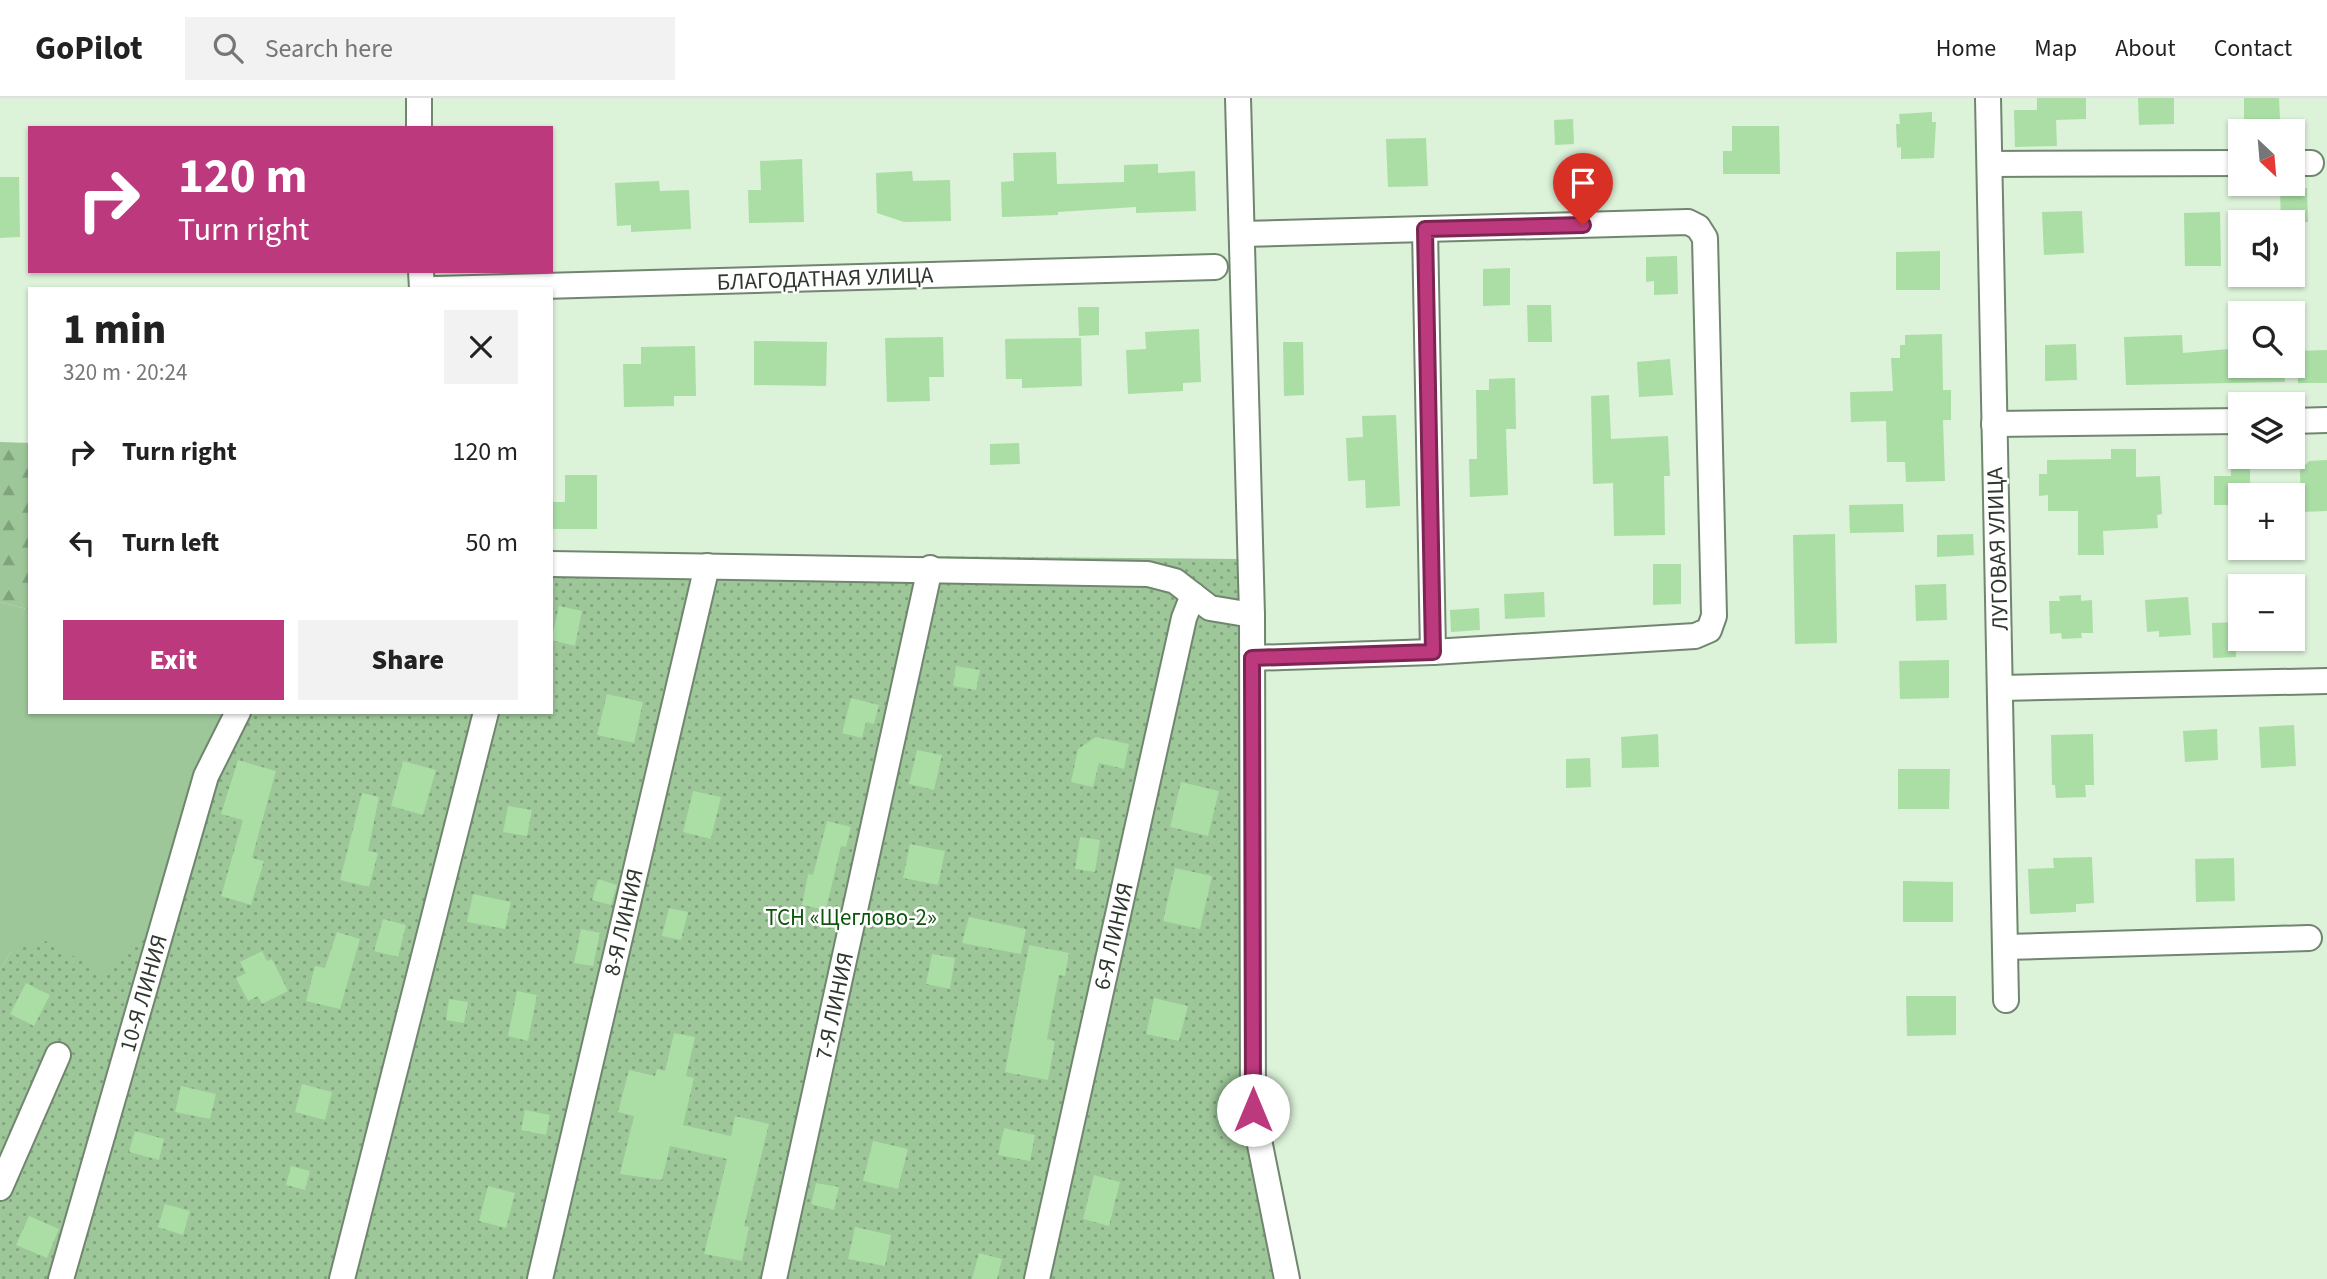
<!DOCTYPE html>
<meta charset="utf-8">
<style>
body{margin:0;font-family:"Source Sans 3",sans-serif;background:#f2f2f2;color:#222;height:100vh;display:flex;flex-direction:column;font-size:26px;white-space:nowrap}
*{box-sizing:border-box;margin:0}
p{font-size:23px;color:#767676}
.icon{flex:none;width:38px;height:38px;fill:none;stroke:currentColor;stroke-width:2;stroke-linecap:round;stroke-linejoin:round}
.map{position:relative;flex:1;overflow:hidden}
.details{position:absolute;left:28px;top:189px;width:525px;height:427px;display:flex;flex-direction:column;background:#fff;border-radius:0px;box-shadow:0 2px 5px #0004}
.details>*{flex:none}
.guide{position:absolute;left:28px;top:28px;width:525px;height:147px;border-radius:0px;box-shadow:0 2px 5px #0004;background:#bd397e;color:#fff;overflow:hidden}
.needle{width:46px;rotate:154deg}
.buttons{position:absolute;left:2228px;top:21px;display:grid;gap:14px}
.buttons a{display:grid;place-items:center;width:77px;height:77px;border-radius:0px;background:#fff;box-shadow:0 2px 5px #0004;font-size:35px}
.pin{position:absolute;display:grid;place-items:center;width:60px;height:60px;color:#fff;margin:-72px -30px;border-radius:50% 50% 50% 0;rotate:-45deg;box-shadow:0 0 7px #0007}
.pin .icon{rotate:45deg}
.me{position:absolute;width:77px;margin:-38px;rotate:0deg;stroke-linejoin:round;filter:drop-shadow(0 0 5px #0008)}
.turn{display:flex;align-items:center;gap:24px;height:147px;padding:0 35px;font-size:32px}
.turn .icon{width:91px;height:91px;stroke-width:2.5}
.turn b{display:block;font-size:49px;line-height:60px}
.round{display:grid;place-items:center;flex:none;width:74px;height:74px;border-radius:0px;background:#f2f2f2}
.summary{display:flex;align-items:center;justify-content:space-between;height:119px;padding:0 35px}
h1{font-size:42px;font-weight:800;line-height:52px}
.action{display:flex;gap:14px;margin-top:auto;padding:14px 35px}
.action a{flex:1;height:80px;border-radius:0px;background:#bd397e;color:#fff;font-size:28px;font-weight:800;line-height:80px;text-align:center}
.action a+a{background:#f2f2f2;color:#222}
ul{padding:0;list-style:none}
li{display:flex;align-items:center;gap:21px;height:91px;padding:0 35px}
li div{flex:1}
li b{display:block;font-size:26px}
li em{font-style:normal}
header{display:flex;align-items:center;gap:42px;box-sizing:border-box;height:98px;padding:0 35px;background:#fff;border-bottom:2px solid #e0e0e0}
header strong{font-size:33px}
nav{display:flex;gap:38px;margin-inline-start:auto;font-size:24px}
.search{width:490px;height:63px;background:#f2f2f2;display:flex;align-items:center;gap:18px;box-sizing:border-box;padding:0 24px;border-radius:0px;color:#767676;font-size:26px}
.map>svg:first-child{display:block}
.grass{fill:#9dc699}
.forest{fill:url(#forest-firs)}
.park{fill:url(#park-dots)}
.building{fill:#aadea5}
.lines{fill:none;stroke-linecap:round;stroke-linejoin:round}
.street-casing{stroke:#71866f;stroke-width:28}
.street{stroke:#fff;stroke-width:24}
.route-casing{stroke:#7b2552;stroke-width:18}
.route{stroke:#bd397e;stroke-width:12}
.labels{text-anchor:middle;stroke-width:5;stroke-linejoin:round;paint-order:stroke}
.street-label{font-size:23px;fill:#2f382e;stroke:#fff}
.park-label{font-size:23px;fill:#0d550a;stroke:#fff}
</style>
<header>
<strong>GoPilot</strong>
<div class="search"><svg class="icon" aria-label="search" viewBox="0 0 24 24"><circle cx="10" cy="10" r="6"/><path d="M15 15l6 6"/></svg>Search here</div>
<nav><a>Home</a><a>Map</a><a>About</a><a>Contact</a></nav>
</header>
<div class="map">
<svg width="2327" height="1181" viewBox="0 0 2327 1181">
<defs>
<pattern id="forest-firs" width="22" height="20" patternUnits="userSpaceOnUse" patternTransform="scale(1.75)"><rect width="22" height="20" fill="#9dc699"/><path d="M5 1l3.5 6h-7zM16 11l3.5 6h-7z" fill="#80a27d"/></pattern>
<pattern id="park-dots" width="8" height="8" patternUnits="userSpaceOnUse" patternTransform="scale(1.75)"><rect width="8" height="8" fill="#9dc699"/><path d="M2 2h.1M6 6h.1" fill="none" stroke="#80a27d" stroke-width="1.8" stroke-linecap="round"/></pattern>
</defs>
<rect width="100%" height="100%" fill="#dcf2d9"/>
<path class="grass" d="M0 504 30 512V614H226C183 709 152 810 132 911L12 852 0 872Z"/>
<polygon class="forest" points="0,344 30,345 30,512 0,504"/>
<polygon class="park" points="551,455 1240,461 1243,1013 1276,1181 0,1181 0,872 12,852 47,843 101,874 147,835 202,667 226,614 551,614"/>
<g class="building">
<polygon points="2037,0 2086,0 2086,21 2056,22 2057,48 2015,49 2014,12 2037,12"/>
<polygon points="2138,0 2174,0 2174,26 2139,27"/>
<polygon points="2244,0 2279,0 2280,21 2244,22"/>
<polygon points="1932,14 1932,24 1936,24 1934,60 1901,61 1901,49 1897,50 1896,26 1900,26 1899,16"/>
<polygon points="1573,21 1574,46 1555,47 1554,22"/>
<polygon points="1732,28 1779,28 1780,76 1723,76 1723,53 1732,53"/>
<polygon points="1426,40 1428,88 1388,89 1386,41"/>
<polygon points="1056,54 1057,86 1124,84 1124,67 1158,66 1158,75 1195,73 1196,113 1136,115 1136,109 1058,114 1058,117 1002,119 1001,84 1014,83 1013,55"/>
<polygon points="802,61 804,124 749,125 748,92 761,92 760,63"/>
<polygon points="912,73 913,83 950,82 951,123 904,124 877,115 876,75"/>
<polygon points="0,79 19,79 20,139 0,140"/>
<polygon points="659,83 660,93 689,92 691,131 631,134 631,127 617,128 615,85"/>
<polygon points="2307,90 2308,124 2281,124 2280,91"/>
<polygon points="2082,113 2084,155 2044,157 2042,114"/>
<polygon points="2220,114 2221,168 2185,168 2184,115"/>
<polygon points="1940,153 1940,192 1896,192 1896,154"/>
<polygon points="1677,158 1678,196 1654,197 1654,183 1646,184 1646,159"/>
<polygon points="1510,170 1510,207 1483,208 1483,171"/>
<polygon points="1527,207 1551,207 1552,244 1528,244"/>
<polygon points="1078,209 1099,209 1099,237 1079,238"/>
<polygon points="1199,231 1201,284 1183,285 1183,293 1128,296 1126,252 1146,251 1145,234"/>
<polygon points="1942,236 1943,292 1951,292 1951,322 1943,322 1945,383 1906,384 1905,364 1887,364 1886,323 1851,324 1850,294 1893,293 1891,260 1900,260 1900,247 1905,247 1905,237"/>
<polygon points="2182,237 2183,255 2240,250 2240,268 2284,268 2285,284 2126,287 2124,239"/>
<polygon points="943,239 944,279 929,279 930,303 887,304 885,240"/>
<polygon points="1081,240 1082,288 1022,290 1022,281 1006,281 1005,241"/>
<polygon points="754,243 827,244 826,288 754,287"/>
<polygon points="1283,244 1303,244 1304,297 1284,298"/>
<polygon points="2076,246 2077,282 2045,283 2045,247"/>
<polygon points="695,248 696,298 674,298 674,308 624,309 623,266 641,266 641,249"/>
<polygon points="2327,252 2327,285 2298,285 2297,253"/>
<polygon points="1670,261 1673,297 1639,299 1637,264"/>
<polygon points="1515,280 1516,331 1506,331 1508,397 1470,399 1469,361 1477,361 1476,292 1489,292 1489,281"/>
<polygon points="1609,297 1611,341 1668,338 1670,378 1664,378 1665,437 1614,438 1613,385 1593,386 1591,298"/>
<polygon points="1396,317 1400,408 1366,410 1365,382 1348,383 1346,340 1363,339 1362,318"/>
<polygon points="1019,345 1020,366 990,367 990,346"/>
<polygon points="2111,351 2136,351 2136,379 2160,378 2162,416 2157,417 2158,430 2103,433 2104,457 2078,457 2078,413 2048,413 2048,397 2039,398 2039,376 2047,376 2047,362 2111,361"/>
<polygon points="2327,362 2327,413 2301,414 2300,373 2309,363"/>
<polygon points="2250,368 2250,397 2240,397 2240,407 2214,407 2214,378 2231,378 2231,369"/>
<polygon points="565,377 597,377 597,431 551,431 551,404 565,404"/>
<polygon points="1903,406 1904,434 1850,435 1849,407"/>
<polygon points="1835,436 1837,545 1795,546 1793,437"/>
<polygon points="1973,436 1974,457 1937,459 1937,437"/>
<polygon points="1653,466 1681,466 1681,506 1653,507"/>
<polygon points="1946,486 1947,522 1916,523 1915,487"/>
<polygon points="1544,494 1545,519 1505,521 1504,496"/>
<polygon points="2081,497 2081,503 2092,502 2093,535 2081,535 2082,540 2062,541 2061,535 2050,536 2049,503 2060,503 2059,498"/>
<polygon points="2188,499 2191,537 2159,539 2159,533 2147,534 2145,502"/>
<polygon points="559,508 582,513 575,548 551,542"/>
<polygon points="1479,510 1480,532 1451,534 1450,512"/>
<polygon points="2235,524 2236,559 2213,560 2212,525"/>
<polygon points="1949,562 1949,600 1900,601 1899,563"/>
<polygon points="956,568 980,572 976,592 953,588"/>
<polygon points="607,596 643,604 634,645 597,637"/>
<polygon points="851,600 879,607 874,626 866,624 862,640 842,635"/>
<polygon points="2294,627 2296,668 2261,670 2259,629"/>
<polygon points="2217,631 2218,662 2185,664 2183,633"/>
<polygon points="1658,636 1659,669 1622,670 1621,639"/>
<polygon points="2093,636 2094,687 2085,687 2086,699 2056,700 2055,687 2052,687 2051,637"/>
<polygon points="1096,639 1129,646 1124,671 1099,665 1093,689 1071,684 1078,651"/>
<polygon points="917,652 942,657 934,692 909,686"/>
<polygon points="1590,660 1591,689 1566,690 1566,661"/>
<polygon points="238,662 276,673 252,760 264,763 251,807 221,798 243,722 221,716"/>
<polygon points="403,663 436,672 423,717 391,708"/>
<polygon points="1898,671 1950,671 1949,711 1898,711"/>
<polygon points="1181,684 1219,693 1208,738 1170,729"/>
<polygon points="693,693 721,699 711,741 683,734"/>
<polygon points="362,695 379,699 368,753 378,755 369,789 340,782"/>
<polygon points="508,708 532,712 527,738 503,734"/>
<polygon points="827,723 851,729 846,749 841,748 826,812 802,807 808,776 813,777"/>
<polygon points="1080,739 1100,742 1095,774 1075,771"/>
<polygon points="910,746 945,753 938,787 903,780"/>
<polygon points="2092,759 2094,805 2076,806 2076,814 2030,816 2028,771 2054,770 2053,760"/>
<polygon points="2234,760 2235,803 2196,804 2195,761"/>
<polygon points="1175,770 1212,778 1200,831 1163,823"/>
<polygon points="598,781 617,787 611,807 592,802"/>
<polygon points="1903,783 1953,784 1953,824 1903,824"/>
<polygon points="473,796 511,804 505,831 467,824"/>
<polygon points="669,810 688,814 681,842 662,838"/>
<polygon points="969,819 1026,831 1021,856 962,845"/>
<polygon points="383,821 406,827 398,859 374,853"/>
<polygon points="581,831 600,835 593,868 574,865"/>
<polygon points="337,834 360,841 340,911 306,903 315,868 325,870"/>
<polygon points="1029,847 1069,855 1065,878 1059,877 1047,941 1055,943 1048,982 1005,974"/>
<polygon points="262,853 267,863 272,861 288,893 262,906 258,898 248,903 236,880 246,875 240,864"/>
<polygon points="932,856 955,860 950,891 926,886"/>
<polygon points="26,885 50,897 34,928 10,916"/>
<polygon points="517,893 537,897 528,943 508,938"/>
<polygon points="1906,898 1956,898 1956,937 1907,938"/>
<polygon points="1154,900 1188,908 1179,943 1146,936"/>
<polygon points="449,901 468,904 464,925 446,922"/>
<polygon points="674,935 695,939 686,978 694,980 683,1027 731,1038 735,1018 769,1026 744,1128 749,1129 742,1163 704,1156 727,1061 670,1048 662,1082 620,1076 634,1018 618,1014 629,972 655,978 657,971 665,973"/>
<polygon points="302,986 332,994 325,1022 295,1014"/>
<polygon points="181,988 216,996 210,1021 175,1014"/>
<polygon points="525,1012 550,1017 546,1037 521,1032"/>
<polygon points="1004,1030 1035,1037 1030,1063 998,1057"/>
<polygon points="135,1033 164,1041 159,1062 129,1054"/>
<polygon points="873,1043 908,1051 898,1091 863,1083"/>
<polygon points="291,1068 310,1073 305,1092 286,1087"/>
<polygon points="1094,1077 1120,1084 1109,1128 1083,1121"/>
<polygon points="816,1085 839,1089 834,1112 811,1106"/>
<polygon points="488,1088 515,1095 506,1130 479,1123"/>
<polygon points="165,1106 190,1113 183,1137 158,1129"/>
<polygon points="29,1118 59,1131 47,1160 16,1147"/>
<polygon points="855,1129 891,1137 885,1168 848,1161"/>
<polygon points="979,1155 1002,1161 997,1181 972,1181"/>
</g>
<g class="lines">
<g class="street-casing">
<g id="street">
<polyline points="419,0 419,30"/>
<polyline points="1238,0 1252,517 1253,1012 1287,1181"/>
<polyline points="1988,0 2006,902"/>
<polyline points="2292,65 2311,65"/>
<polyline points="1991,66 2240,65"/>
<polyline points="1425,131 1433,554"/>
<polyline points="1242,136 1688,124 1698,129 1705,140 1714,518 1709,532 1695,538 1433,554 1253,560"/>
<polyline points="421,173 422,191"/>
<polyline points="435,191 1215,169"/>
<polyline points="2292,323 2327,322"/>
<polyline points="1994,326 2240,323"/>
<polyline points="551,466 1148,476 1175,483 1210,510 1252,517"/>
<polyline points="2001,590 2327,583"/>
<polyline points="2005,849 2309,840"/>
<polyline points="0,1090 58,957"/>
<polyline points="61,1181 206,678 238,614"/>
<polyline points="342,1181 486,614"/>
<polyline points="540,1181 707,468"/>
<polyline points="774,1181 930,470"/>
<polyline points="1037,1181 1184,520 1193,497"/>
</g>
</g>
<use href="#street" class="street"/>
</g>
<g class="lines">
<g class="route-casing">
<polyline id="route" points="1253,1012 1252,560 1433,554 1425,131 1583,127"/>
</g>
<use href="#route" class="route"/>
</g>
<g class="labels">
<g class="street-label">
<text transform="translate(825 180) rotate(-2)" y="8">БЛАГОДАТНАЯ УЛИЦА</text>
<text transform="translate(1997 451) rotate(-92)" y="8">ЛУГОВАЯ УЛИЦА</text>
<text transform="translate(623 824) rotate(-77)" y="8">8-Я ЛИНИЯ</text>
<text transform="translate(1113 838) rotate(-77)" y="8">6-Я ЛИНИЯ</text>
<text transform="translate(143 895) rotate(-74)" y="8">10-Я ЛИНИЯ</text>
<text transform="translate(834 908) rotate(-78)" y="8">7-Я ЛИНИЯ</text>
</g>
<g class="park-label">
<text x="851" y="827">ТСН «Щеглово-2»</text>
</g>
</g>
</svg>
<div class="buttons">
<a><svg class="needle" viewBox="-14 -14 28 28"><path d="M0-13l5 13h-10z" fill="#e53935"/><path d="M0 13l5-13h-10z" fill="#767676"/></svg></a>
<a><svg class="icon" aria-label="sound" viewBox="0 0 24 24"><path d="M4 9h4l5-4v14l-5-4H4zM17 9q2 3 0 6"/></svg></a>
<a><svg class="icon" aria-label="search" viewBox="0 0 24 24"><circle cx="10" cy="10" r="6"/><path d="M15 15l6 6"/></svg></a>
<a><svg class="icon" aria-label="layers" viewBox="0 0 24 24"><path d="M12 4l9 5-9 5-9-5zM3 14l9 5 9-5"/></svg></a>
<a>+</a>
<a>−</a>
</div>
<div class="pin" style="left:1583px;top:127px;background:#d93025"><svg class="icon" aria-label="arrive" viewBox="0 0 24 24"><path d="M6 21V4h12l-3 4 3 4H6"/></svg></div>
<svg class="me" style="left:1253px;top:1012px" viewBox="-20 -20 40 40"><circle r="19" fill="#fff"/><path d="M0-13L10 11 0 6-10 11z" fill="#bd397e"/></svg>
<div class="guide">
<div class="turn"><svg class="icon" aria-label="right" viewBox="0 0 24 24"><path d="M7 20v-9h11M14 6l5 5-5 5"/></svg><div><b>120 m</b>Turn right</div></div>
</div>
<section class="details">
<div class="summary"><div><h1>1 min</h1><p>320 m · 20:24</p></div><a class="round"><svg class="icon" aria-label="close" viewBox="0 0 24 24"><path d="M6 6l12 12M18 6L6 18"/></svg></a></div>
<ul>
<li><svg class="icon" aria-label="right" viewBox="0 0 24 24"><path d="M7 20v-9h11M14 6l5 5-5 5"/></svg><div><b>Turn right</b></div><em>120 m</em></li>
<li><svg class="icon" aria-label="left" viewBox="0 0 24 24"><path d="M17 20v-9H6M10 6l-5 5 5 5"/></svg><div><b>Turn left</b></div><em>50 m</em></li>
</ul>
<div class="action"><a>Exit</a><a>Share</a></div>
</section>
</div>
